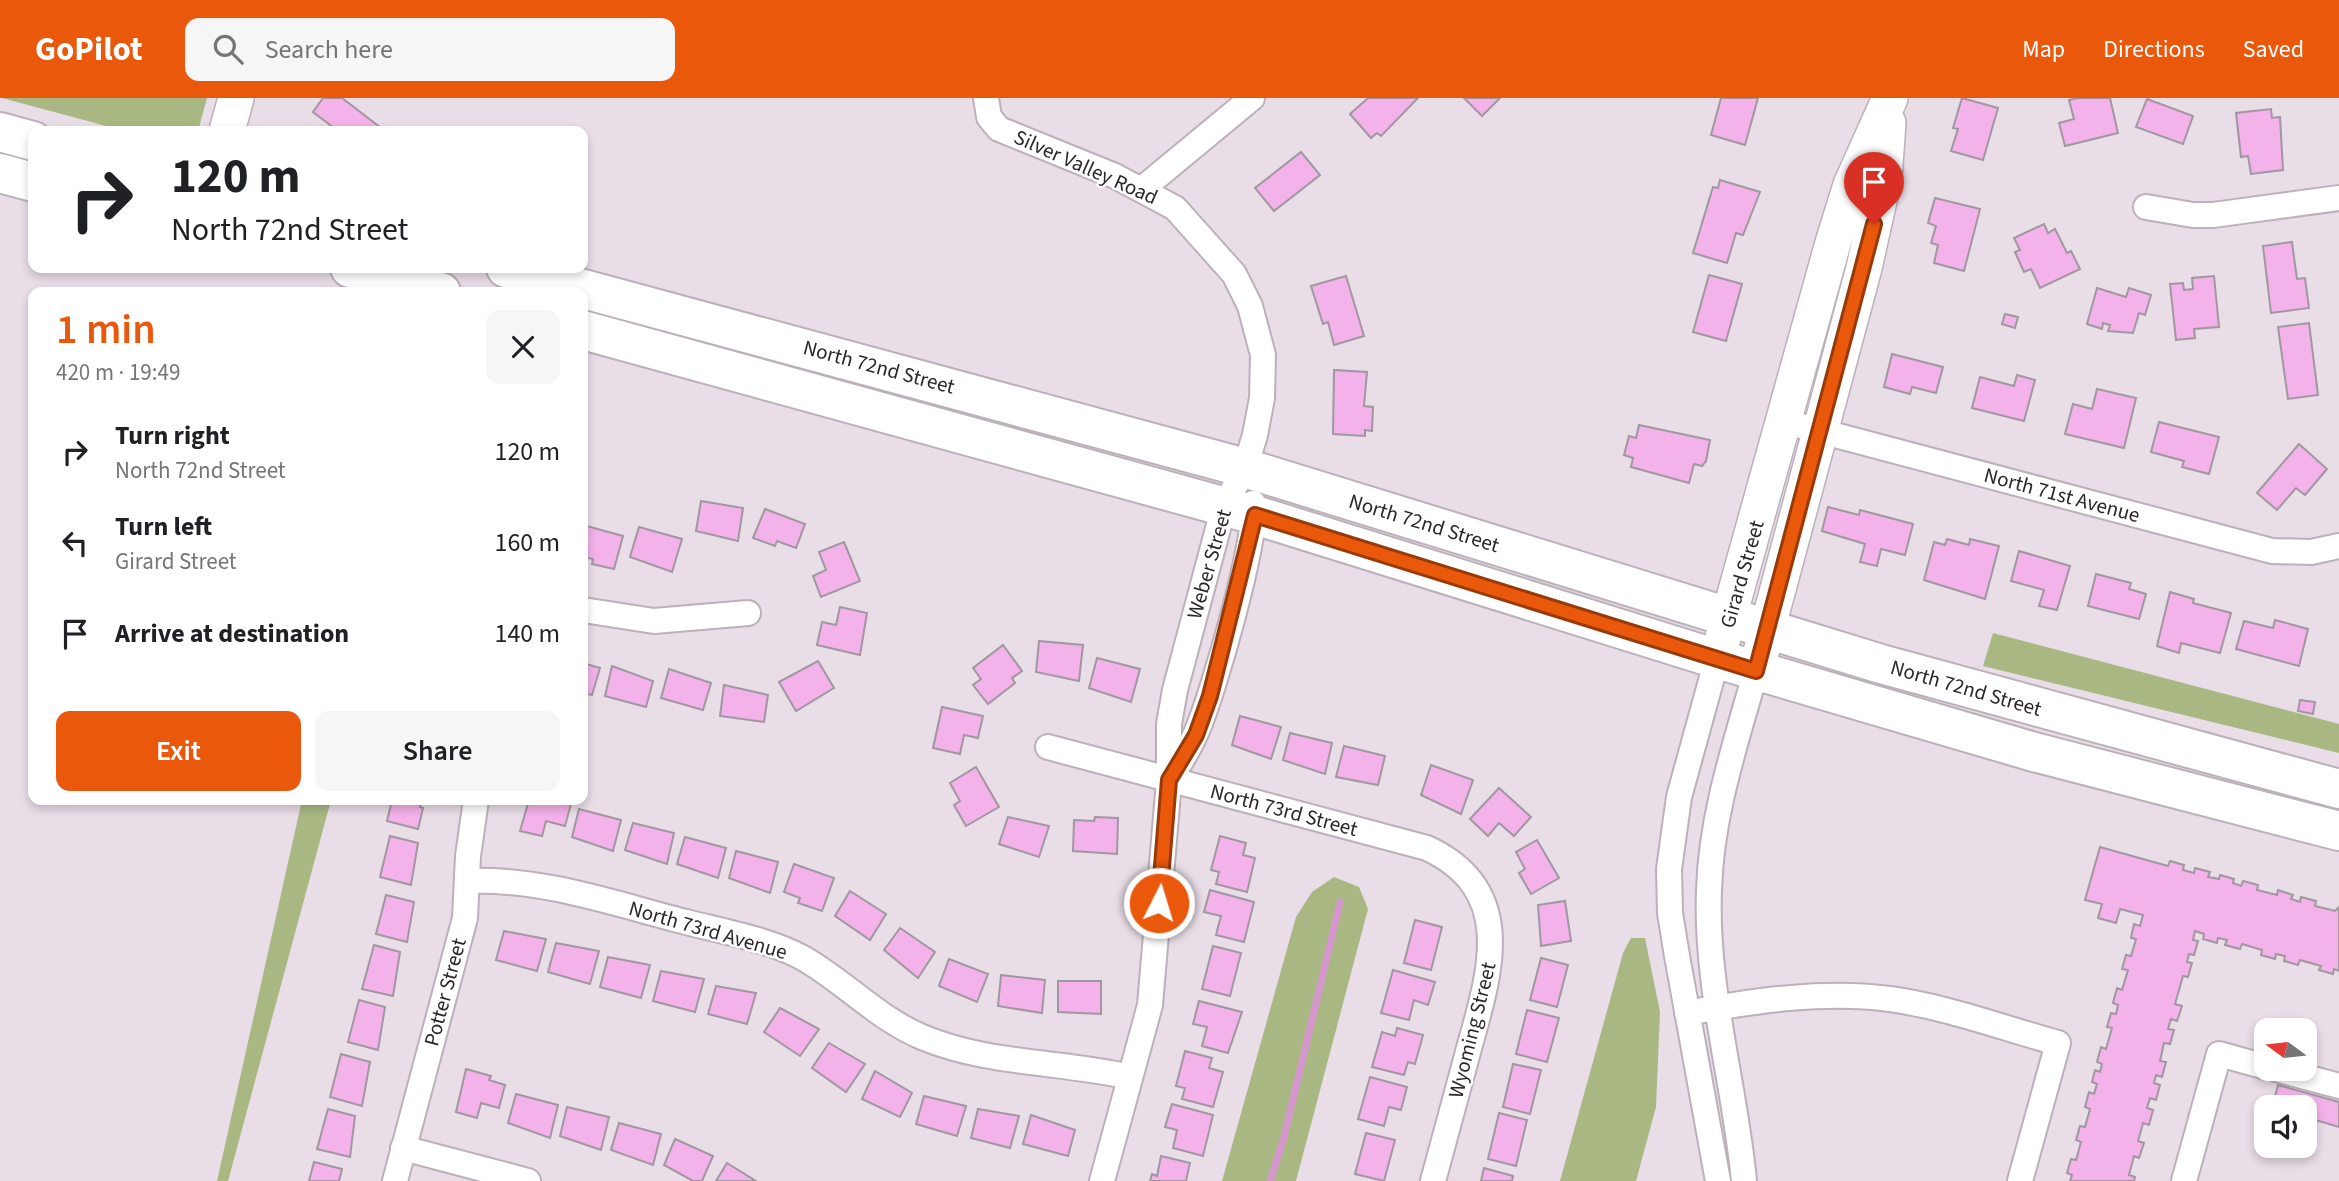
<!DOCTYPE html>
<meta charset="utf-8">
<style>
body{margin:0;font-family:"Source Sans 3",sans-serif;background:#f6f6f6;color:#202124;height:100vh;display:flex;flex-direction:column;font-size:26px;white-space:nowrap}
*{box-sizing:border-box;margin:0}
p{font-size:23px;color:#757577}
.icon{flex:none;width:38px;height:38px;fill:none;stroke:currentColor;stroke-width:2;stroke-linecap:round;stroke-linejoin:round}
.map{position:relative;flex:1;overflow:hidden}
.drawer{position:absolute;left:28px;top:189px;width:560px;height:518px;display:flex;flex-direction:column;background:#fff;border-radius:14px;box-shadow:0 4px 10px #0003}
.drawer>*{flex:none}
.hud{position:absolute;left:28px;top:28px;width:560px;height:147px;border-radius:14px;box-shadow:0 4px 10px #0003;background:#fff;color:#202124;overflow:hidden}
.needle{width:46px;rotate:285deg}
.fabs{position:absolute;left:2254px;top:920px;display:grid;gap:14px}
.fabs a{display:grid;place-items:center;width:63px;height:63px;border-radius:14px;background:#fff;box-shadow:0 4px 10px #0003;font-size:35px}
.pin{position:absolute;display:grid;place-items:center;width:60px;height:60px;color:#fff;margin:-72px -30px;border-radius:50% 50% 50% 0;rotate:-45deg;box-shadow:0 0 7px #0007}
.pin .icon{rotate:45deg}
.me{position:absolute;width:77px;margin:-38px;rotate:5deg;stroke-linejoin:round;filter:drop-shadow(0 0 5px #0008)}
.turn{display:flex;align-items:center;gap:24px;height:147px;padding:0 28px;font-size:32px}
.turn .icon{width:91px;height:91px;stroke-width:2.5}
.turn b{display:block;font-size:49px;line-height:60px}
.round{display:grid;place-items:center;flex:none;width:74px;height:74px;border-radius:14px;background:#f6f6f6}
.head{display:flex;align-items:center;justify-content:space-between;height:119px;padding:0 28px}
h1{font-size:42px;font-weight:600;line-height:52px;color:#ea580c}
.button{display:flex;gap:14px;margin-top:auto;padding:14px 28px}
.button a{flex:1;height:80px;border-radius:14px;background:#ea580c;color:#fff;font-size:28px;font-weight:600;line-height:80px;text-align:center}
.button a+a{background:#f6f6f6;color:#202124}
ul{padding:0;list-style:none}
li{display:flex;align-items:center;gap:21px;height:91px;padding:0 28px}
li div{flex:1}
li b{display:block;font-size:26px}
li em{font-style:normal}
header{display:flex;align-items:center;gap:42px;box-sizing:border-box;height:98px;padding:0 35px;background:#ea580c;color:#fff}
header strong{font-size:33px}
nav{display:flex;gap:38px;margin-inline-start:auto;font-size:24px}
.search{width:490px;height:63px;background:#f6f6f6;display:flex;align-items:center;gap:18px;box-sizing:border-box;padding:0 24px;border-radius:14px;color:#757577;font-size:26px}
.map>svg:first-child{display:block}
.green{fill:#a9b882}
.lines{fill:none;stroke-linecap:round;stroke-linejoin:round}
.stream{stroke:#d596cd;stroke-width:7}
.building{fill:#f3b2ea;stroke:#a197a0;stroke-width:2}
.street-casing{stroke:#bcb1ba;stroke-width:28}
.secondary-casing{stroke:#bcb1ba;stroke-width:38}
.primary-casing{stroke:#bcb1ba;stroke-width:42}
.street{stroke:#fff;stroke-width:24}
.secondary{stroke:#fff;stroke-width:35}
.primary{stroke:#fff;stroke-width:38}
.route-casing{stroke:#983908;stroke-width:18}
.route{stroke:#ea580c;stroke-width:12}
.labels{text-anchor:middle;stroke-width:5;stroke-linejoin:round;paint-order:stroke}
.street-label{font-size:21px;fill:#2b262a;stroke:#fff}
</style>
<header>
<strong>GoPilot</strong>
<div class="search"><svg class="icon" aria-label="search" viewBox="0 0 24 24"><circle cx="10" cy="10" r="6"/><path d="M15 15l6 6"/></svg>Search here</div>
<nav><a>Map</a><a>Directions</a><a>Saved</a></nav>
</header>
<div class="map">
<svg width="2339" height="1083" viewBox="0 0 2339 1083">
<rect width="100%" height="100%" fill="#e9dde7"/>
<g class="green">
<polygon points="2,0 207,0 198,33 125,33"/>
<polygon points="1993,535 2339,626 2339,655 1983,568"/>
<polygon points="302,702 331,702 228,1083 217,1083"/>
<polygon points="1334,779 1359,789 1368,811 1296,1083 1222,1083 1296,819 1312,794"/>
<polygon points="1631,840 1645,840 1660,914 1656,1009 1636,1083 1560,1083 1623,855"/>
</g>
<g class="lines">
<polyline class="stream" points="1270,1083 1284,1039 1340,804"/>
</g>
<g class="building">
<polygon points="323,0 342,0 385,33 338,33 313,14"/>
<polygon points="1368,0 1418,0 1381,38 1377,35 1371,40 1350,16"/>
<polygon points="1464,0 1500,0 1482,18"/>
<polygon points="1721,0 1758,0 1745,47 1711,37"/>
<polygon points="1962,0 1998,10 1983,62 1951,53 1958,31 1953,30"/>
<polygon points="2079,0 2110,0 2118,35 2065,48 2059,25 2074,21 2069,2"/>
<polygon points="2147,1 2193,18 2183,46 2136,29"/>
<polygon points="2271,11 2272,20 2280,19 2283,72 2251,76 2248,58 2241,59 2236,15"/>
<polygon points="1301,54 1320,77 1274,113 1255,90"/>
<polygon points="1720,82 1760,94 1743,137 1736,135 1727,165 1693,155 1713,89 1718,90"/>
<polygon points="1935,100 1980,111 1964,173 1934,165 1938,147 1931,145 1936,128 1928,125"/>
<polygon points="2044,126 2048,135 2055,131 2067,155 2071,153 2080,171 2040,190 2031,171 2024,174 2015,154 2020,152 2014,140"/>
<polygon points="2292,144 2297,181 2305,180 2309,210 2271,215 2263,148"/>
<polygon points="1709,177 1742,186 1726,243 1693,234"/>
<polygon points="1346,178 1364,238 1334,247 1328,224 1323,226 1311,188"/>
<polygon points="2214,178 2219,229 2194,231 2195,240 2176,242 2170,186 2183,185 2184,192 2193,191 2192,180"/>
<polygon points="2097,190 2126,199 2129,190 2151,197 2145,217 2139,215 2133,235 2108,233 2110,227 2103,225 2102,231 2087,226"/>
<polygon points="2005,216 2018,219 2015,230 2002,226"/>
<polygon points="2309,225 2318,297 2288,301 2278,229"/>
<polygon points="1892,256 1943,269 1936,295 1912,289 1910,296 1884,289"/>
<polygon points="1334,272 1367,274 1364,308 1373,309 1372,333 1365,332 1365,338 1333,336"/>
<polygon points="2017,277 2035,282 2024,323 1972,310 1980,279 2014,288"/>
<polygon points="2097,291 2136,300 2124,350 2065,336 2073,306 2092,311"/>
<polygon points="2159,324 2219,339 2209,376 2182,369 2184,363 2151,354"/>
<polygon points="1639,327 1710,342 1706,363 1702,368 1694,366 1689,385 1631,369 1633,360 1624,357 1629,338 1636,340"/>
<polygon points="2299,346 2327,371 2305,397 2296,390 2277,412 2257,395"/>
<polygon points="701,403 743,410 738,443 696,433"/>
<polygon points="1828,409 1859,417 1860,412 1913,426 1905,457 1881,451 1877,468 1860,464 1865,446 1822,433"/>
<polygon points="765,411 805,426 796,450 777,443 775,448 753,440"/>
<polygon points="583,427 623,438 614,471 592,466 593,461 583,459"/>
<polygon points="639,429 682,441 672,474 630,459"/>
<polygon points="1947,441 1969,447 1970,441 1999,448 1985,501 1924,482 1934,444 1945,447"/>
<polygon points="844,444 860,483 821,499 813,478 826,472 819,454"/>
<polygon points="2019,453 2070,468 2057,512 2039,508 2044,492 2011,483"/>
<polygon points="2096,476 2131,485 2129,491 2146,496 2139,521 2088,508"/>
<polygon points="2170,494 2194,501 2193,505 2231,515 2220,555 2181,545 2179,555 2157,548"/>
<polygon points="840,509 867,515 860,557 817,547 822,524 836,527"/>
<polygon points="2275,522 2308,531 2299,568 2236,551 2244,523 2273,530"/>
<polygon points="1039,543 1083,547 1079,583 1036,574"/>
<polygon points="1003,547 1022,573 1012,580 1015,585 988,606 973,587 981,581 973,570"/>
<polygon points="1097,560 1140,571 1131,604 1089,590"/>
<polygon points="818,563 834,590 796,613 779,584"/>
<polygon points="583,565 600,570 592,597 583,595"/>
<polygon points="612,568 653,583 646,609 605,598"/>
<polygon points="669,571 711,585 703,612 661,600"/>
<polygon points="724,587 768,597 764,624 720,618"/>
<polygon points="2300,602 2315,604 2313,616 2298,613"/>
<polygon points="942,609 983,618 978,640 964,637 960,656 933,650"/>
<polygon points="1240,618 1281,629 1271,661 1232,647"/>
<polygon points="1290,635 1332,645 1325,676 1283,662"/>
<polygon points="1344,648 1385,658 1378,687 1336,679"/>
<polygon points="1431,667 1473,682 1461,716 1421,697"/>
<polygon points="976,669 999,709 966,728 954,707 960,703 950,685"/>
<polygon points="1499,690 1531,719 1514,738 1499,725 1488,738 1470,721"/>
<polygon points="392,702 421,702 420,709 423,710 418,731 387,723"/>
<polygon points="529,702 572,702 565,728 546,723 542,738 520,733"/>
<polygon points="579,711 621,722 613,753 572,739"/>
<polygon points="1008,719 1049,728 1039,759 999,746"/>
<polygon points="1095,719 1118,720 1117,756 1073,753 1074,722 1094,723"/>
<polygon points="633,725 674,735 667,766 625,752"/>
<polygon points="390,738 418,745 411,787 380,779"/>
<polygon points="1220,738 1246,745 1243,757 1255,760 1247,794 1216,786 1219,774 1211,772"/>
<polygon points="685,739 726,750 718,780 677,766"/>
<polygon points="1537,742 1559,780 1531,796 1519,775 1525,771 1516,754"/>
<polygon points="2100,749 2168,768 2170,763 2184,767 2183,772 2194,775 2195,770 2210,774 2208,779 2219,781 2220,777 2234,781 2233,785 2241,788 2243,783 2258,787 2257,792 2277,797 2278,792 2293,797 2291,801 2300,804 2301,799 2316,803 2315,808 2335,813 2339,809 2339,873 2334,871 2333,876 2319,872 2321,868 2300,862 2298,867 2284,863 2285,858 2276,856 2275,861 2261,857 2262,852 2242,846 2240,851 2225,847 2227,842 2218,840 2217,845 2203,841 2204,836 2195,833 2193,842 2198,843 2194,857 2189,856 2187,864 2192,865 2188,879 2183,878 2175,906 2182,908 2177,923 2171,921 2168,931 2174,932 2170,946 2164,945 2160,963 2166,964 2162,979 2156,977 2154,985 2160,987 2156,1002 2150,1000 2147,1010 2153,1012 2149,1027 2143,1025 2138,1043 2144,1045 2139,1060 2134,1058 2129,1077 2135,1079 2134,1083 2070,1083 2072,1077 2067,1075 2071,1061 2076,1062 2081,1044 2076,1042 2080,1028 2085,1029 2090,1011 2085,1009 2089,994 2094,996 2097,986 2092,984 2095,972 2100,974 2102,966 2097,964 2101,949 2106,951 2112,930 2107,929 2111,915 2116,916 2118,907 2113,905 2117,890 2122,892 2128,872 2122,871 2126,857 2131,858 2136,841 2131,840 2134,826 2140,828 2143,817 2120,811 2116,825 2098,820 2102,806 2085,802"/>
<polygon points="736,753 778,764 770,795 729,780"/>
<polygon points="794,766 834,780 822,813 798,805 800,800 784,794"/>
<polygon points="1210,792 1254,804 1244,844 1216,837 1221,818 1204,814"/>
<polygon points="850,793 886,816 870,842 835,818"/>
<polygon points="386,797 414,804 407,844 376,836"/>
<polygon points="1565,803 1571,843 1541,848 1538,807"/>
<polygon points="1415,822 1442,829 1431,872 1404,865"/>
<polygon points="900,830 935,854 918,880 884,852"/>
<polygon points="504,833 546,841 537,873 496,862"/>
<polygon points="556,845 599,853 590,886 548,874"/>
<polygon points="374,847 400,854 393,898 362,891"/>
<polygon points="1213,848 1241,855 1230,898 1202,891"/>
<polygon points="608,859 650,867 641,900 600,889"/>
<polygon points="1541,860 1568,867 1557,909 1530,902"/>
<polygon points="949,861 988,876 977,904 939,888"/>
<polygon points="1393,872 1435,884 1428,907 1414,902 1409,922 1381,915"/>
<polygon points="661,873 704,881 695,914 653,903"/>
<polygon points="1001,877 1045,882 1042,915 998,908"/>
<polygon points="1058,883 1101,883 1101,916 1058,914"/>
<polygon points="716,888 756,895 747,926 708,916"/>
<polygon points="359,902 385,909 378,952 348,944"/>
<polygon points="1199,903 1242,914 1228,955 1202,948 1207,929 1193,926"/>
<polygon points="780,910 819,931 800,958 764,934"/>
<polygon points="1527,912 1559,920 1547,964 1516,956"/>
<polygon points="1397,930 1423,937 1415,966 1408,964 1404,977 1372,969 1382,934 1395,938"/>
<polygon points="829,945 865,966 846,994 812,970"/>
<polygon points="1185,953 1212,960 1209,970 1223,974 1213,1009 1182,1001 1185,990 1176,988"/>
<polygon points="341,956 370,964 362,1008 330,999"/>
<polygon points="1513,966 1541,972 1530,1016 1503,1009"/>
<polygon points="466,971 491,978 489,982 505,987 499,1010 481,1005 477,1020 456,1014"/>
<polygon points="875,973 912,995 900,1019 862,1001"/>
<polygon points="1370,979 1407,989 1401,1012 1389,1009 1384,1028 1358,1021"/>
<polygon points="2278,987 2339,1004 2339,1029 2305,1019 2305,1010 2272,1010"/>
<polygon points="516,996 558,1007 550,1040 508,1025"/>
<polygon points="924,998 966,1008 957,1038 916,1026"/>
<polygon points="1172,1006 1213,1017 1203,1058 1173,1050 1177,1032 1165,1029"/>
<polygon points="567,1009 609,1019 601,1052 560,1038"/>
<polygon points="328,1011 355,1018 350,1059 317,1051"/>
<polygon points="978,1011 1019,1018 1010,1050 971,1040"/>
<polygon points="1499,1015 1527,1022 1516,1068 1488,1061"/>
<polygon points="1031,1017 1075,1032 1068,1058 1023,1046"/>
<polygon points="619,1025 661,1036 653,1067 611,1052"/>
<polygon points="1366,1035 1395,1042 1384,1083 1355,1076"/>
<polygon points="675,1041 713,1058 702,1083 693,1083 664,1067"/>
<polygon points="1161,1058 1190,1065 1186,1083 1150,1083 1152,1076 1157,1078"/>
<polygon points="314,1064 342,1071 339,1083 309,1083"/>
<polygon points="727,1065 756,1083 716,1083"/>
<polygon points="1484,1070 1513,1078 1512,1083 1481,1083"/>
</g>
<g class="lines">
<g class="street-casing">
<g id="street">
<polyline points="986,0 989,19 999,31 1115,78 1175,110 1234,176 1250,208 1263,257 1262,300 1255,337 1245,370 1224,408 1175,592 1169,626 1169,683 1150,907 1102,1083"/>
<polyline points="1142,91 1252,0"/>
<polyline points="2146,109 2193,117 2213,117 2339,100"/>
<polyline points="1786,324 2272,453 2311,454 2339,448"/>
<polyline points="583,512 654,523 748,515"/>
<polyline points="1717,561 1679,699 1669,771 1670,815 1677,858 1718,1083"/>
<path d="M1048 649 1427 750C1519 793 1489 877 1468 954 1456 997 1445 1040 1433 1083"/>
<path d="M1169 683C1178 667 1189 652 1196 635 1212 600 1259 437 1253 405"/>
<path d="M468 783C543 780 615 806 686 824 725 834 768 841 803 860 845 884 877 920 922 939 989 967 1061 963 1130 979"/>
<path d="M1687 915C1753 903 1823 892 1890 901 1947 909 2003 930 2058 945L2020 1083"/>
<polyline points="2276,971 2339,988"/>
<polyline points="403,1050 528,1083"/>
<polyline points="395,1083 465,820 468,758 476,702"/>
<path d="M1744 1083C1735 986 1705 889 1709 792 1711 717 1736 644 1756 573"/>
<polyline points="2184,1083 2219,956 2266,969"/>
</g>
</g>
<g class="secondary-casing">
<g id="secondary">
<polyline points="227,33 236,0"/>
<polyline points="1717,561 1833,145 1851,87 1890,0"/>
<polyline points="1756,573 1864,170 1884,80 1888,25"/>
</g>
</g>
<g class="primary-casing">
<g id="primary">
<polyline points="0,34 33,43"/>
<polyline points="0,75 33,84"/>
<polyline points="350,170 441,194"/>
<polyline points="506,170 1245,370 1881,566 2339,691"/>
<polyline points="583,232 1255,417 1717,561 2034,654 2339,733"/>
</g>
</g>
<use href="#street" class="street"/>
<use href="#secondary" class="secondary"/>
<use href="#primary" class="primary"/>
</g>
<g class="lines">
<g class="route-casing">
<polyline id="route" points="1159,805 1169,682 1196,637 1210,598 1255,417 1756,573 1874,126"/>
</g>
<use href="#route" class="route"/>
</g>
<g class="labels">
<g class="street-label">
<text transform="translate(1086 69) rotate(24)" y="7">Silver Valley Road</text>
<text transform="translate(879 269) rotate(15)" y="7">North 72nd Street</text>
<text transform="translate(2062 397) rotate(15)" y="7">North 71st Avenue</text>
<text transform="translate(1424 425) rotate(17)" y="7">North 72nd Street</text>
<text transform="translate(1209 466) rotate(-74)" y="7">Weber Street</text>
<text transform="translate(1742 476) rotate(-74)" y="7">Girard Street</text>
<text transform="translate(1966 590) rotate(16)" y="7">North 72nd Street</text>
<text transform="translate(1284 712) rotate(15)" y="7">North 73rd Street</text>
<text transform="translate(708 832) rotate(16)" y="7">North 73rd Avenue</text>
<text transform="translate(445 894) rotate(-75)" y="7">Potter Street</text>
<text transform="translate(1472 932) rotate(-76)" y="7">Wyoming Street</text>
</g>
</g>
</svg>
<div class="fabs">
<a><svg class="needle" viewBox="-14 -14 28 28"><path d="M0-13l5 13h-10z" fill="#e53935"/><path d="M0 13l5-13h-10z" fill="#757577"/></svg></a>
<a><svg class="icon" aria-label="sound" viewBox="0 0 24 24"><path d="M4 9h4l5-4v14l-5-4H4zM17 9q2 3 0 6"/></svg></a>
</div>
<div class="pin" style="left:1874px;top:126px;background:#d93025"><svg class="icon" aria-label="arrive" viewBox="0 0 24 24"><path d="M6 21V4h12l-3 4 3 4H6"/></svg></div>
<svg class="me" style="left:1159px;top:805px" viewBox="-20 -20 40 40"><circle r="17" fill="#ea580c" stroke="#fff" stroke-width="3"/><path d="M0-11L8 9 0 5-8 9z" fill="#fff"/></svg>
<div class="hud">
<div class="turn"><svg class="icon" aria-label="right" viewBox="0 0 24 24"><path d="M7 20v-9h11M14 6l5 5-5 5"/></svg><div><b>120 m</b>North 72nd Street</div></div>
</div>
<section class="drawer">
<div class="head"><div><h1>1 min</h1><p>420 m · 19:49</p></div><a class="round"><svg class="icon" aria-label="close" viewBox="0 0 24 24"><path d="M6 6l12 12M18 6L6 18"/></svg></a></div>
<ul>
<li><svg class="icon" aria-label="right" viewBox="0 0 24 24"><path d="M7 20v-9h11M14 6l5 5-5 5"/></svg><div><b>Turn right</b><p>North 72nd Street</p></div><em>120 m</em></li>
<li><svg class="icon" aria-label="left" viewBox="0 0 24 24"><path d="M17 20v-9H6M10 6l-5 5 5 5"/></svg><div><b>Turn left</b><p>Girard Street</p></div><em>160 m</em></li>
<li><svg class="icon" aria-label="arrive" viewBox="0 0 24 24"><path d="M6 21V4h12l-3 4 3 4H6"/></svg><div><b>Arrive at destination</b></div><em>140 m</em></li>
</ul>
<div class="button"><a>Exit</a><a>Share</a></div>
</section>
</div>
